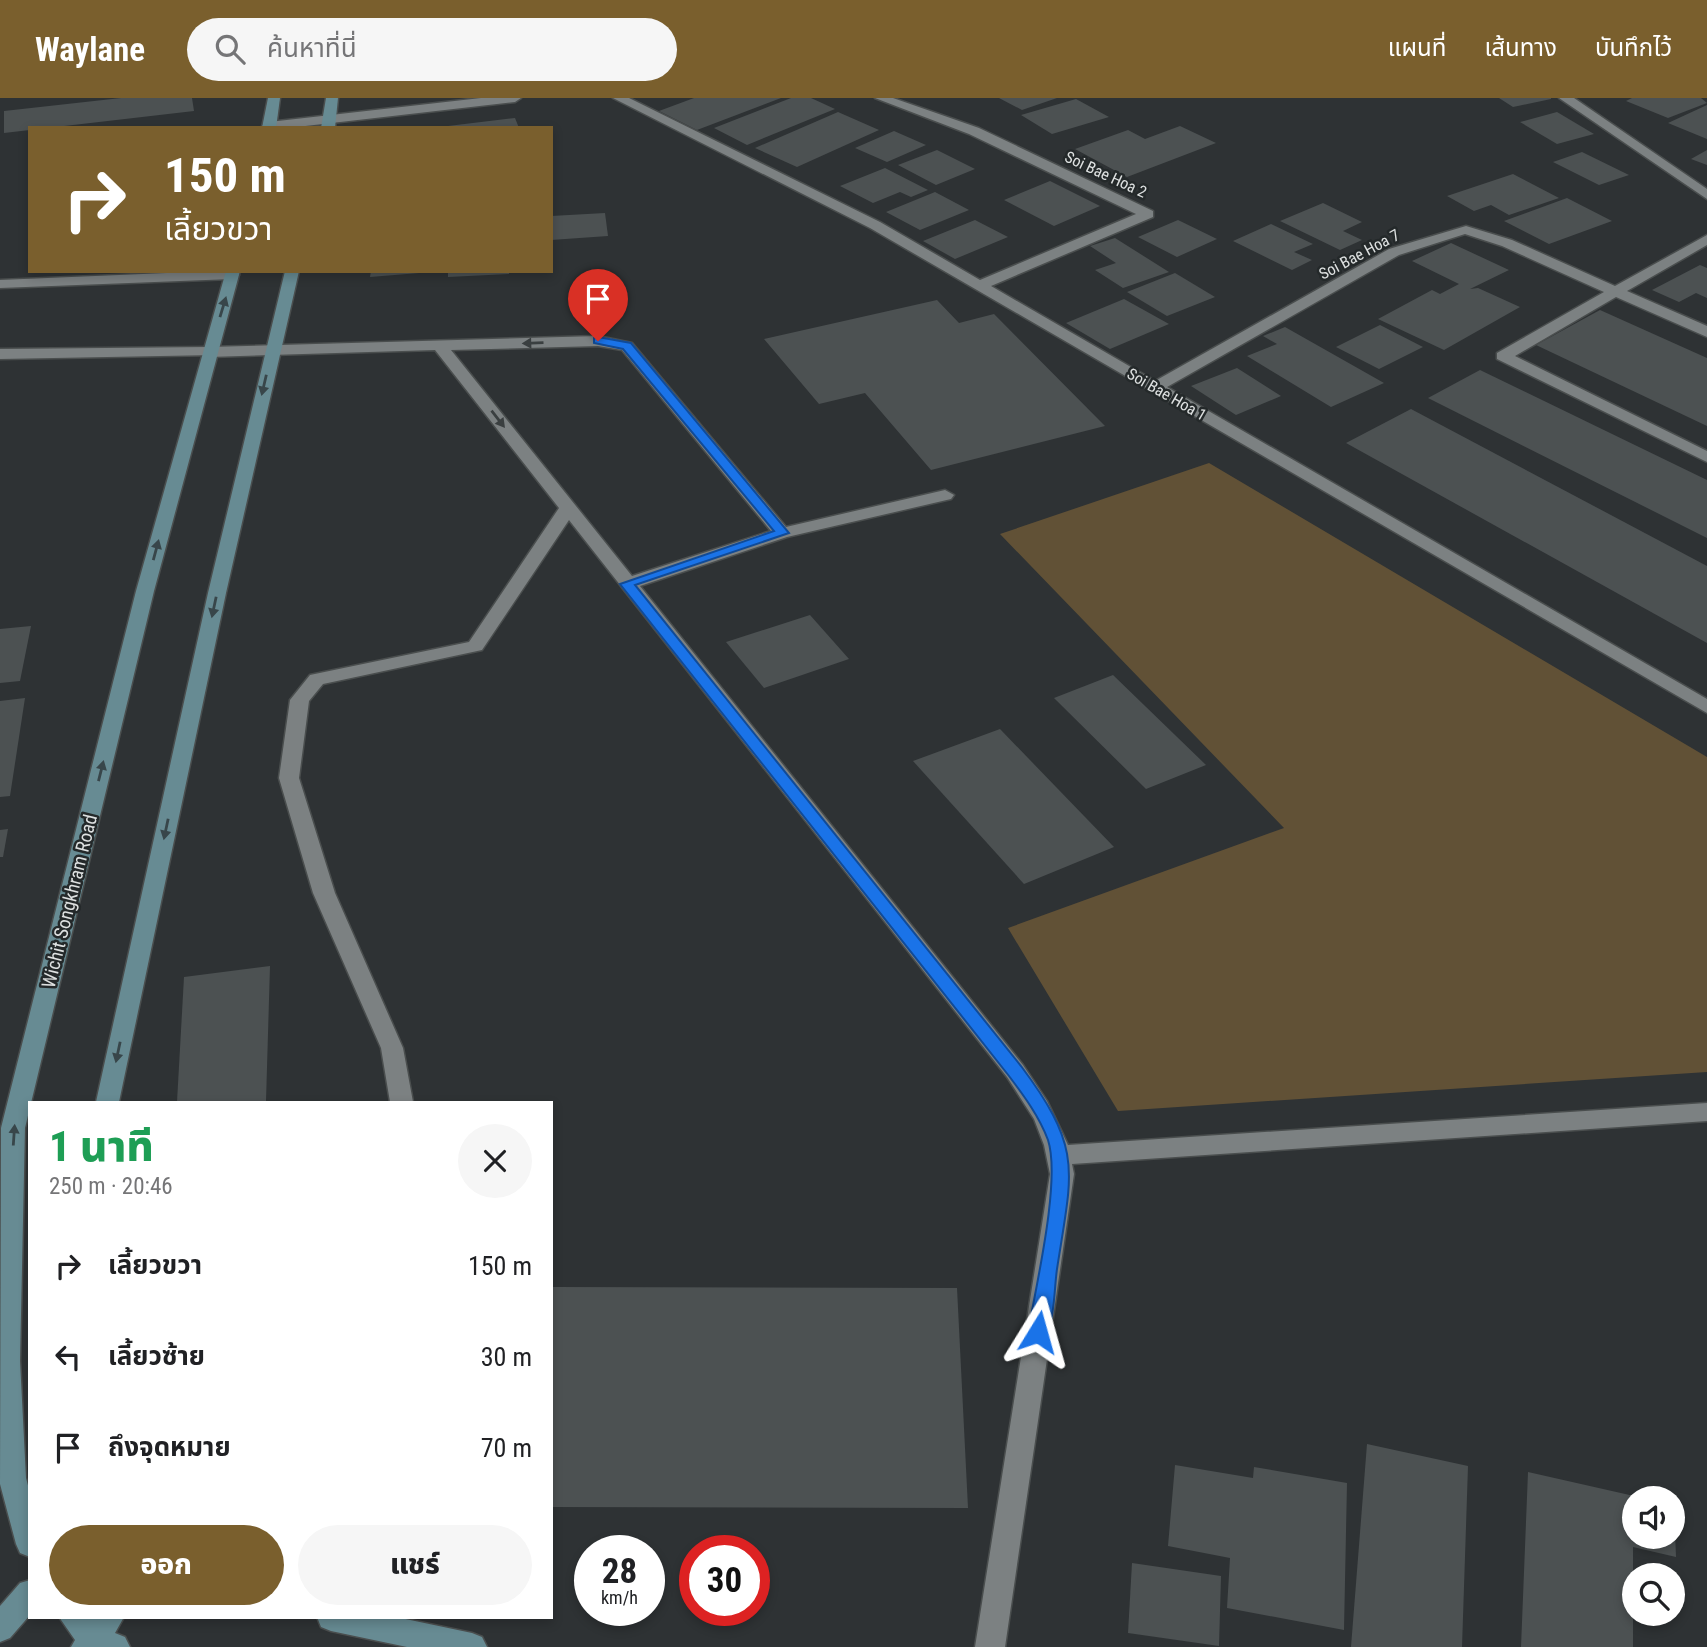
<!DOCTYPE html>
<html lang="th">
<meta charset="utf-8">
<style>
body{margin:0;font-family:"Roboto Condensed","Noto Sans Thai",sans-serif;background:#f6f6f6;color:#202124;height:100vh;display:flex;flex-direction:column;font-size:26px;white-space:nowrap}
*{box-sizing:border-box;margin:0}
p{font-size:23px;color:#757577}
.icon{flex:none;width:38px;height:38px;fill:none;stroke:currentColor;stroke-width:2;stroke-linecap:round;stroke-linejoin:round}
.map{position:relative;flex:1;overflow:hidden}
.panel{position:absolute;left:28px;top:1003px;width:525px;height:518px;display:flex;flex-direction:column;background:#fff;border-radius:0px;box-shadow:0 4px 10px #0003}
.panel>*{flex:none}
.banner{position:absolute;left:28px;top:28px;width:525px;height:147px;border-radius:0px;box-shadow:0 4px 10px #0003;background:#7a5f2d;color:#fff;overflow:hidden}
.fabs{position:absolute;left:1622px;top:1388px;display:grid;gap:14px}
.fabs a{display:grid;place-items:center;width:63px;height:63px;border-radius:50%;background:#fff;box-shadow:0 4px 10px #0003;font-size:35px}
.speed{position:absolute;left:574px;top:1437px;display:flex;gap:14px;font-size:35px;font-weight:700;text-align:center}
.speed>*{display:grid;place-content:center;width:91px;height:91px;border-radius:50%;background:#fff;box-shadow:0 4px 10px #0003;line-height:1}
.speed small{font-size:18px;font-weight:400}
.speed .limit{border:10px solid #d22;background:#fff;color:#111}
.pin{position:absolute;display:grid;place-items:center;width:60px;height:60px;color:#fff;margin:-72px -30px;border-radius:50% 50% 50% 0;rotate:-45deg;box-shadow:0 0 7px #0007}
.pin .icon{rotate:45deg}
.me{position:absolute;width:77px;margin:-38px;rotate:8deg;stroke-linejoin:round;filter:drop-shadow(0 0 5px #0008)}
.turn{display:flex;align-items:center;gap:24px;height:147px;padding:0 21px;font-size:32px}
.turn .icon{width:91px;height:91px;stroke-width:2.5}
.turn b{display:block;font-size:49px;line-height:60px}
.round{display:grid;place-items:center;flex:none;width:74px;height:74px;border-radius:37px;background:#f6f6f6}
.headline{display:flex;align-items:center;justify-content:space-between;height:119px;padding:0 21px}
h1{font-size:42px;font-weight:800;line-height:52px;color:#1e9e55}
.cta{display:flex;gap:14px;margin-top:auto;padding:14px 21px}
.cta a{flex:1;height:80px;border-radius:42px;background:#7a5f2d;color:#fff;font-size:28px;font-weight:800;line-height:80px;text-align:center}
.cta a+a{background:#f6f6f6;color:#202124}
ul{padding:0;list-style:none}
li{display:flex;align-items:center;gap:21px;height:91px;padding:0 21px}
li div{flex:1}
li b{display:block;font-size:26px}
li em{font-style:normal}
header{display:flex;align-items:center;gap:42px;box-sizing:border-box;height:98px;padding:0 35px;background:#7a5f2d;color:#fff}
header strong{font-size:33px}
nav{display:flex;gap:38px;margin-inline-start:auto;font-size:24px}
.search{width:490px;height:63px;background:#f6f6f6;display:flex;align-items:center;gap:18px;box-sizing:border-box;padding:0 24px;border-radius:38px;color:#757577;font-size:26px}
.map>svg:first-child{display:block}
.green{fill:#615136}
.building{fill:#4c5152}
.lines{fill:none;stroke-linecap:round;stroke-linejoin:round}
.lane-casing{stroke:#4a4e4e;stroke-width:3}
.street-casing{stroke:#4a4e4e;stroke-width:3}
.secondary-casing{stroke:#4a4e4e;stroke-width:3}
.lane{fill:#7c8182;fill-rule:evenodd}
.street{fill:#7c8182;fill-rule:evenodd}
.secondary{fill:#678b93;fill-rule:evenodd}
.oneway{fill:#38464a}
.oneway2{fill:#3a3f40}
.route{fill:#1a73e8;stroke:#114b97;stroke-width:2}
.labels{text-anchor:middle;stroke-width:5;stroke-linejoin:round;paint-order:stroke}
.far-street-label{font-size:16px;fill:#dee1e1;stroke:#24292a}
.street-label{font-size:19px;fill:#dee1e1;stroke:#24292a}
</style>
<header>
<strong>Waylane</strong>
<div class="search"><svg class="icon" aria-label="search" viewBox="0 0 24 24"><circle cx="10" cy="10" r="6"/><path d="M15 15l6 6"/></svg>ค้นหาที่นี่</div>
<nav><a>แผนที่</a><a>เส้นทาง</a><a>บันทึกไว้</a></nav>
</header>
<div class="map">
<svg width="1707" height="1549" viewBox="0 0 1707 1549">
<rect width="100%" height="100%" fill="#2e3234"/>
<polygon class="green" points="1209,365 1707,659 1707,974 1118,1013 1008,830 1284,730 1000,436"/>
<g class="building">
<polygon points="121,0 192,0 194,13 4,35 4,13"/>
<polygon points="694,0 781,0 697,32 659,13"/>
<polygon points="791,0 811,0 835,11 747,47 714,30"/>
<polygon points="999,0 1057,0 1022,12"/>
<polygon points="1499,0 1551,0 1551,1 1513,9"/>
<polygon points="1632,0 1701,0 1707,5 1668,20 1626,3"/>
<polygon points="1076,1 1109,19 1052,36 1021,17"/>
<polygon points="1707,7 1707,41 1668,25"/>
<polygon points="838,14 879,32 797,69 755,50"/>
<polygon points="1557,14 1594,36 1557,46 1520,24"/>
<polygon points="515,20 519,30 448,30 448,28"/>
<polygon points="1180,28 1216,45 1127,79 1075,51 1128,32 1145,41"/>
<polygon points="894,33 926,47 887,64 855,50"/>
<polygon points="937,52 975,71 936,87 898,67"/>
<polygon points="1707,52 1707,67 1691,61"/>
<polygon points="1582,54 1629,77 1599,87 1553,64"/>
<polygon points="885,70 928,92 911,99 900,94 873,105 840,88"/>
<polygon points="1513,76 1559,100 1509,117 1491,107 1474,113 1447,98"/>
<polygon points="1050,83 1100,108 1054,128 1004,102"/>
<polygon points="935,94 969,112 920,132 886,114"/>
<polygon points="1567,100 1612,123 1549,146 1504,123"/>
<polygon points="1323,105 1362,124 1343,133 1362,142 1340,152 1280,123"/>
<polygon points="605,115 608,138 551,142 551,118"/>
<polygon points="975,122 1008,139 955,161 923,143"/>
<polygon points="1178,122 1217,141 1177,159 1138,139"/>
<polygon points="1271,126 1313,146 1294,154 1312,162 1292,172 1233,143"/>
<polygon points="1115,140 1169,174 1123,190 1095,172 1116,165 1090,148"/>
<polygon points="1451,145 1509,172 1470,191 1478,190 1520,209 1444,252 1378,221 1432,192 1440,196 1459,186 1412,163"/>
<polygon points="1700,167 1707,170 1707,200 1696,195 1679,204 1652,192"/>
<polygon points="371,173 444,173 370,179"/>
<polygon points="448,173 509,173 509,176 448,179"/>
<polygon points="1175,175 1215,199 1167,218 1127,194"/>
<polygon points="1124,201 1169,226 1110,251 1066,225"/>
<polygon points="937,202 959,225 994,216 1105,328 931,372 865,295 819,306 764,241"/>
<polygon points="1600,212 1707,260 1707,328 1536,247"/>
<polygon points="1380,227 1423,249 1379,271 1336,249"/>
<polygon points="1285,229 1384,285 1331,309 1247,258 1277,246 1263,238"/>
<polygon points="1237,270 1281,298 1236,317 1191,288"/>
<polygon points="1480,272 1707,382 1707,440 1428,300"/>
<polygon points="1411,311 1707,468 1707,545 1346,345"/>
<polygon points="810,517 849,561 764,590 726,544"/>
<polygon points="31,528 20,583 0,585 0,531"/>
<polygon points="1113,577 1206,667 1146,691 1054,600"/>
<polygon points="25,600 10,698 0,699 0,603"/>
<polygon points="1000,631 1114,749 1024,786 913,663"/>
<polygon points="8,731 3,759 0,759 0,732"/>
<polygon points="270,868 266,1003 177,1004 184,879"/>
<polygon points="551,1189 957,1190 968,1410 551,1409"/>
<polygon points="1367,1346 1468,1368 1462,1549 1351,1549"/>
<polygon points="1175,1367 1253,1380 1254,1369 1347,1385 1344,1532 1227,1510 1230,1460 1168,1448"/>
<polygon points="1528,1374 1634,1398 1634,1438 1673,1438 1675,1433 1676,1459 1633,1449 1633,1549 1521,1549"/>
<polygon points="1132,1465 1221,1478 1219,1548 1128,1535"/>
</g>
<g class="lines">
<g class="lane-casing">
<g id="lane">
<polygon points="214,173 235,173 239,177 232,181 0,190 0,182"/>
<polygon points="209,249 215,251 215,257 0,261 0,251"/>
</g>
</g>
<g class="street-casing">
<g id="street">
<polygon points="481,0 521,0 515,4 288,30 262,28 269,24"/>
<polygon points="613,0 629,0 880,124 980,182 1136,116 969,36 875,0 893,0 979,30 1153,113 1153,119 991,188 1155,283 1389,151 1466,128 1512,142 1615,188 1707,137 1707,147 1627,193 1707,228 1707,239 1616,199 1515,258 1707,353 1707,364 1497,261 1497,255 1604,194 1502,148 1465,136 1399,157 1167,289 1707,601 1707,615 870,130"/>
<polygon points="1559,0 1574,0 1707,91 1707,101"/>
<path d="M598 238 632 245 786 429 945 392 954 397 951 401 787 439 640 488 1023 967 1047 1003 1068 1047 1707 1005V1023L1072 1066 1074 1076 1005 1549H975L1050 1076 1044 1047 1034 1021 1007 979 569 422 482 552 323 586 309 603 299 680 335 795 403 950 413 1004H390L381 950 313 795 279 680 290 602 310 577 469 544 559 410 435 252 209 259 201 254 209 249ZM598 248 622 252 771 433 632 478 451 252Z"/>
</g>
</g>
<g class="secondary-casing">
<g id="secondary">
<polygon points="268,0 280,0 276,30 262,30"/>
<polygon points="326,0 338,0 335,30 321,30"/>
<polygon points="226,173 240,173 154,493 25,1030 20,1263 26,1380 30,1395 30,1459 20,1455 16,1446 0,1386 1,1030 136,493"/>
<polygon points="285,173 299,173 226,495 119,1004 96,1004 208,495"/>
<polygon points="30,1482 30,1517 10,1540 0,1544 0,1508 20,1485"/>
<polygon points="59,1519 124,1519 115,1535 125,1539 130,1549 71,1549 75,1542"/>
<polygon points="317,1519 396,1519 472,1535 482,1539 487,1549 407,1549 331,1533 321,1529"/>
</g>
</g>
<use href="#lane" class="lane"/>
<use href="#street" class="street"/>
<use href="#secondary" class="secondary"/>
</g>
<defs><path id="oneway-solid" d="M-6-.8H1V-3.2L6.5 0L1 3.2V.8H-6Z" transform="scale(1.75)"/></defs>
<g class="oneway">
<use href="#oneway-solid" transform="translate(223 209) rotate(-73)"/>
<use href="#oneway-solid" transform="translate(264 287) rotate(103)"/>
<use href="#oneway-solid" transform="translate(156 452) rotate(-75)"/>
<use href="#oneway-solid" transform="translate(214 509) rotate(102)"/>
<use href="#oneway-solid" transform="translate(101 673) rotate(-76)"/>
<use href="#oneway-solid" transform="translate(166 731) rotate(102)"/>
<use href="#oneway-solid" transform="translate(118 954) rotate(102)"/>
<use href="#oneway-solid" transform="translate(14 1037) rotate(-86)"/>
</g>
<g class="oneway2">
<use href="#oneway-solid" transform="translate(533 245) rotate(178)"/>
<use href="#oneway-solid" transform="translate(498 321) rotate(52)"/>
</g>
<path class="route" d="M598 239 631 245 789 435 635 487 1021 968C1084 1052 1072 1073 1057 1171 1054 1192 1055 1220 1045 1240H1031L1028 1234C1036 1188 1061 1082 1048 1042 1039 1018 1024 998 1009 978L620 486 774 433 623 251 594 245V240Z"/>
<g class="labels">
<g class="far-street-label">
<text transform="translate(1106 76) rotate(25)" y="6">Soi Bae Hoa 2</text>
<text transform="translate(1359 156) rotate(-28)" y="6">Soi Bae Hoa 7</text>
<text transform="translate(1167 296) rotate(30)" y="6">Soi Bae Hoa 1</text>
</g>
<g class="street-label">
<text transform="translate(69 803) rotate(-76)" y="7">Wichit Songkhram Road</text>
</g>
</g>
</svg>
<div class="fabs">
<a><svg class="icon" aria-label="sound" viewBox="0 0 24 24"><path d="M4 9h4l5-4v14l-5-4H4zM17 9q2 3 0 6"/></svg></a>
<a><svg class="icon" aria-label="search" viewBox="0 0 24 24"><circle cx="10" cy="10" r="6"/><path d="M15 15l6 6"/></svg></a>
</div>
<div class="speed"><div>28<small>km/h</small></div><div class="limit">30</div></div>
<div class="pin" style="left:598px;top:243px;background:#d93025"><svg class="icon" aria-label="arrive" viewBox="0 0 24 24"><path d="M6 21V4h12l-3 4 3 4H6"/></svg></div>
<svg class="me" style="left:1038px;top:1234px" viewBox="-20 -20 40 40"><path d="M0-17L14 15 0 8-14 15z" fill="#1a73e8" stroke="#fff" stroke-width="4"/></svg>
<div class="banner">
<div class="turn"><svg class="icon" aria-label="right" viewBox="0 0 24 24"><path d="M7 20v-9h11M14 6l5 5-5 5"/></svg><div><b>150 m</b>เลี้ยวขวา</div></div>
</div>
<section class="panel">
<div class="headline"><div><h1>1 นาที</h1><p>250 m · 20:46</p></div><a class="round"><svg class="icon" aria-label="close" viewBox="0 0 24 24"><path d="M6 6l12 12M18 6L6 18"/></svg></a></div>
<ul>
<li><svg class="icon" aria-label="right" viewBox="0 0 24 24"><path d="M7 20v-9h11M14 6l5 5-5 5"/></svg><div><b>เลี้ยวขวา</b></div><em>150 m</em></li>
<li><svg class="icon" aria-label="left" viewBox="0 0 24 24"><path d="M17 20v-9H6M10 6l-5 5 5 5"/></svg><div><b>เลี้ยวซ้าย</b></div><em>30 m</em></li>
<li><svg class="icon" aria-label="arrive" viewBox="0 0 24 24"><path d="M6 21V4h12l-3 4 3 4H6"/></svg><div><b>ถึงจุดหมาย</b></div><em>70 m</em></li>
</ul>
<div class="cta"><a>ออก</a><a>แชร์</a></div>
</section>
</div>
